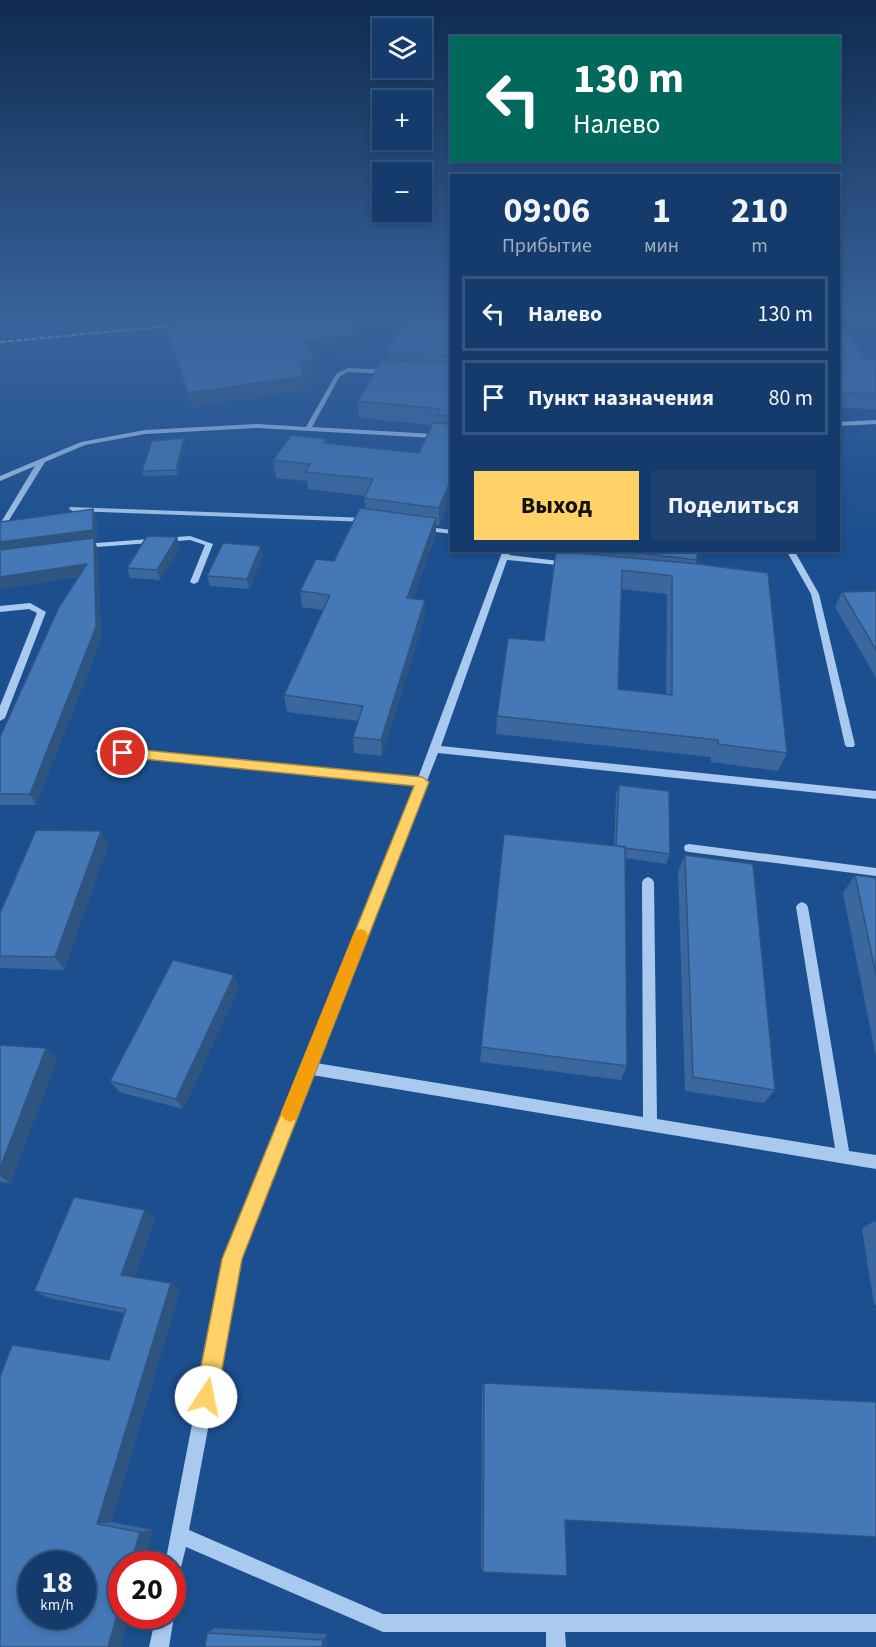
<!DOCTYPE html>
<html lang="ru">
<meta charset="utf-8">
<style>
body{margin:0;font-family:"Source Sans 3",sans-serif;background:#1d4271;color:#f1f3f6;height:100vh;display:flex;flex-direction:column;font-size:22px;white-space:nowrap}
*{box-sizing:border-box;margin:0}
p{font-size:20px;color:#9dadc1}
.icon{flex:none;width:33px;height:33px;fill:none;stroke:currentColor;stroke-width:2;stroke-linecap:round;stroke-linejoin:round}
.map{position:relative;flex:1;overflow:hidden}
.details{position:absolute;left:450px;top:174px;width:390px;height:378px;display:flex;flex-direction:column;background:#143b6b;border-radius:0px;box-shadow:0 3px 9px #0003,0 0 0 2px #33557e}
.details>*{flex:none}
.hud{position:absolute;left:450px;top:36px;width:390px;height:126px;border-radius:0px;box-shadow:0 3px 9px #0003,0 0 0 2px #33557e;background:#00695c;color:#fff;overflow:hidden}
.fabs{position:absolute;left:372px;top:18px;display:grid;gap:12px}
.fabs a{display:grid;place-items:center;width:60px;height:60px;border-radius:0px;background:#143b6b;box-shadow:0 3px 9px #0003,0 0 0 2px #33557e;font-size:30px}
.speed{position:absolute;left:18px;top:1551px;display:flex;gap:12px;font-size:30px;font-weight:700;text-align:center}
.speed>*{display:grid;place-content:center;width:78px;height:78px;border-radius:50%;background:#143b6b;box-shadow:0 3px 9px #0003,0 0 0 2px #33557e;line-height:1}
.speed small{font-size:15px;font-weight:400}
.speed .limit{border:9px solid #d22;background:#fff;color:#111}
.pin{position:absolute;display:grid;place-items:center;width:51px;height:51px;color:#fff;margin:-26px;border:3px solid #fff;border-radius:50%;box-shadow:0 2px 6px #0007}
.me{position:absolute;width:66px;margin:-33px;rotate:11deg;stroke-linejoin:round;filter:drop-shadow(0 0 4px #0008)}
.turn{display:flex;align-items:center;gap:21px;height:126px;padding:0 24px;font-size:27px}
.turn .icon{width:78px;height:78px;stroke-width:2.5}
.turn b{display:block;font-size:42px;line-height:51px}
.eta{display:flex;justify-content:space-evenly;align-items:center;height:102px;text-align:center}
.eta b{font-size:36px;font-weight:700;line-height:42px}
.action{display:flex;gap:12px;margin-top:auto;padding:12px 24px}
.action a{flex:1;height:69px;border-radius:0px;background:#ffd166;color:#111;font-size:24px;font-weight:700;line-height:69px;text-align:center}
.action a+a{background:#1d4271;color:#f1f3f6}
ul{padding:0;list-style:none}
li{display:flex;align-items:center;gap:18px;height:75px;margin:0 12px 9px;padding:0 12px;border:3px solid #33557e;border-radius:0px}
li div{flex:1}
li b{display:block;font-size:22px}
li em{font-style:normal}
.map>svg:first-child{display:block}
.green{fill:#2e69ad}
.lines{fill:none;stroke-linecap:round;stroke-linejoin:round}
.minor{fill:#a9c9ee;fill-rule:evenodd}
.rail{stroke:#fff;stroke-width:2;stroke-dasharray:6 2;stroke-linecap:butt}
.wall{fill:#3a679d;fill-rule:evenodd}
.shaded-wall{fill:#305480}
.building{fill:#4478b7;stroke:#305480;stroke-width:1.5;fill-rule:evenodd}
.route{fill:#ffd166;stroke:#a68842;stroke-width:1.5}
.slow{fill:#f59e0b}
</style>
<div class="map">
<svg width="876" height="1647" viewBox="0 0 876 1647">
<rect width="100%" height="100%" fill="#1b4f8f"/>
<polygon class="green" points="0,315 212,315 0,334"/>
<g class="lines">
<g class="minor">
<polygon points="348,368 389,370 392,372 389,374 349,372 340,376 312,427 452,435 452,439 258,428 145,434 85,445 45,462 6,525 0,524 35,466 0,481 0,476 81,442 145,430 258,424 306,427 336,374"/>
<polygon points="876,420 876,424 838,426 838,422"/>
<polygon points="70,507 368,518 372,520 368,522 73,511 69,509"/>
<polygon points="419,526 452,530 452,534 422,530 419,530"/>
<polygon points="190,536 213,544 198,582 194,584 190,582 205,545 190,540 83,548 79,546 83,544"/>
<polygon points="503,550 511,550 509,555 567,562 571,564 567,566 507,560 441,746 876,791 876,799 438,753 316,1063 643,1117 642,882 644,879 648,877 652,879 654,882 657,1119 835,1148 796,907 798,904 802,902 806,904 808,907 849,1151 876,1155 876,1169 312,1075 240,1259 189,1530 383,1614 876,1614 876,1632 565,1632 566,1647 546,1647 546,1632 383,1632 186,1547 178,1579 172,1582 172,1564 165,1564 224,1259 416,785 100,755 95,751 100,747 418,778"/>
<polygon points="786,550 794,550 819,594 855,745 853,747 847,747 845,745 811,594"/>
<polygon points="30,603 46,612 5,718 0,721 0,706 37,613 29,609 0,612 0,606"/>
<polygon points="689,844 876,868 876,876 689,852 685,851 684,848 685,845"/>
<polygon points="172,1611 174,1616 169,1647 149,1647 156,1616 172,1616"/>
</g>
<g class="rail">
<polyline points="212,322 299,315"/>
<polyline points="0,342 182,325"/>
</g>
</g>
<g class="wall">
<polygon points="452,315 452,494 439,526 436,525 436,534 413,598 425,616 382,756 354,753 353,737 358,721 287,712 284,695 323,610 302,607 300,591 334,561 365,509 364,498 365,496 308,489 307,481 276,478 273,460 327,439 327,444 419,453 432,425 359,418 358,401 387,360 386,353"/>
<polygon points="165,323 229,323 362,348 312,355 315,360 316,374 305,376 307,390 192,407 168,337"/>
<polygon points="838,328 866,359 876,360 876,409 838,408"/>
<polygon points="184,438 185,443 177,475 143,476 142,471"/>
<polygon points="97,520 97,541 95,542 98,550 101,639 36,805 0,805 0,737 78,577 0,589"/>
<polygon points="177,537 180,547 160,580 130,578 127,568"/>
<path d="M581 550H697V560L696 563 787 753 778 771 711 762V757L496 734 497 716 544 641ZM621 589 667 594 666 695 618 689Z"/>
<polygon points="263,556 249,589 210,586 207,576"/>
<polygon points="876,591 876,678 835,607 842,592"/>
<polygon points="619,785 670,854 666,864 625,858 627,1066 621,1080 480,1062 504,834 614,846 616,794"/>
<polygon points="108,845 64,970 0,968 0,913"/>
<polygon points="685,855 775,1090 764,1103 685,1091 678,872"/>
<polygon points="855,875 876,878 876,1057 843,893"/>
<polygon points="239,987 183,1109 119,1092 110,1081"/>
<polygon points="0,1045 46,1048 57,1059 10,1183 0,1182"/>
<polygon points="145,1210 155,1219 134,1277 180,1290 111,1522 153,1530 143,1564 122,1564 0,1647 109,1360 124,1313 49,1298 34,1291"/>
<polygon points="874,1221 876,1222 876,1305 874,1305 862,1229"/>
<polygon points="484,1383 565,1520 483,1572 481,1568 482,1387"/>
<polygon points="215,1628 327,1634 326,1647 205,1647 207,1633"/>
</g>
<g class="shaded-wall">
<polygon points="361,334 362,348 306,356 304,341"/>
<polygon points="315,360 316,374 300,377 298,362"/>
<polygon points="305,376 307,390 192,407 188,393"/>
<polygon points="184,438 185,443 177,475 176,470"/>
<polygon points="452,477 452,494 439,526 439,508"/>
<polygon points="93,509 97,520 97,541 95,542 98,550 101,639 36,805 30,794 94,542 0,554 0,542"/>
<polygon points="436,518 436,534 407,614 407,598"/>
<polygon points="177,537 180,547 160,580 157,570"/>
<polygon points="261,546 263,556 249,589 247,579"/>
<polygon points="87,564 91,575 0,589 0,577"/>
<polygon points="425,600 425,616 382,756 381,740"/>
<polygon points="101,831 108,845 64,970 55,957"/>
<polygon points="234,975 239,987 183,1109 176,1099"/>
<polygon points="46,1048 57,1059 10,1183 0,1176 0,1168"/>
<polygon points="145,1210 155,1219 132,1282 121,1275"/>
<polygon points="171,1283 180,1290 111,1522 97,1524"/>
<polygon points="153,1530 143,1564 131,1564 140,1532"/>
<polygon points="122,1598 122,1616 129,1616 121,1647 108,1647"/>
<polygon points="327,1634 326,1647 322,1647 323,1640"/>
</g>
<g class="building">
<polygon points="293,315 347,315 361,334 304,341 315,360 298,362 305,376 188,393 165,323 226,316 229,323"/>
<polygon points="409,315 452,315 452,356 386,353"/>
<polygon points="838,328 844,328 866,359 876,360 876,394 838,392"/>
<polygon points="382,360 452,363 452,416 437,415 440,409 358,401"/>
<polygon points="433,423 452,424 452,477 439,508 364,498 373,479 305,472 310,464 273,460 291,435 327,439 324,443 419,453"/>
<polygon points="184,438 176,470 142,471 152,441"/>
<polygon points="360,508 436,518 407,598 425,600 381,740 353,737 363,706 284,695 330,595 300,591 316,559 334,561"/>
<polygon points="93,509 93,530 0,542 0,522"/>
<polygon points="147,536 177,537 157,570 127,568"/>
<polygon points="94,538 96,627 30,794 0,794 0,737 59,607 87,564 0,577 0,550"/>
<polygon points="223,543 261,546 247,579 207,576"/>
<polygon points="613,550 697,550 697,560"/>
<path d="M556 551 698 564 768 573 787 753 718 744V740L497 716 508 638 544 641ZM622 570 672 576V695L618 689Z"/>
<polygon points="876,591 876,650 842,592"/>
<polygon points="619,785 669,791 670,854 625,848 625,847 616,846"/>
<polygon points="36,830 101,831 55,957 0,956 0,913"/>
<polygon points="504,834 625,847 627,1066 481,1047"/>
<polygon points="685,855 753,864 775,1090 693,1077"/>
<polygon points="855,875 876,878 876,975"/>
<polygon points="173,960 234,975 176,1099 110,1081"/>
<polygon points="0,1045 46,1048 0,1168"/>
<path d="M74 1197 145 1210 121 1275 171 1283 97 1524 140 1532 131 1564H122V1598L108 1647H0V1377L12 1345 109 1360 126 1309 34 1291ZM32 1564H82V1616H32Z"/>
<polygon points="484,1383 876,1402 876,1537 565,1520 567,1576 483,1572"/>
<polygon points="207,1633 323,1640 322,1647 205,1647"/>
</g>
<linearGradient id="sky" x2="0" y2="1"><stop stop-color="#0f2b4f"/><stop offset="0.58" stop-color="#39639b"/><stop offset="1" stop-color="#39639b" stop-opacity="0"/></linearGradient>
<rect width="876" height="545" fill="url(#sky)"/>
<polygon class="route" points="123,748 422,777 429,782 242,1259 217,1397 213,1405 206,1408 198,1405 195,1397 222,1259 414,786 123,757 117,753"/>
<polygon class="slow" points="361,929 366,931 368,936 296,1119 290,1122 284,1119 281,1113 353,936 355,931"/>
</svg>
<div class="fabs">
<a><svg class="icon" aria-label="layers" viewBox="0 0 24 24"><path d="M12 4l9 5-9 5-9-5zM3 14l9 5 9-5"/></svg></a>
<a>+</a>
<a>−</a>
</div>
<div class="speed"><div>18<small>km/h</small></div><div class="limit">20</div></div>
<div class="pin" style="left:123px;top:753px;background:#d93025"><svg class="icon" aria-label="arrive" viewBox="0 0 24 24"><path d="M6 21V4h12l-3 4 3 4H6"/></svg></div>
<svg class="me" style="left:206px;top:1397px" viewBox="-20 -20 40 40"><circle r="19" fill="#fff"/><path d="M0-13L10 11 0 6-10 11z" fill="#ffd166"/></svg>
<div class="hud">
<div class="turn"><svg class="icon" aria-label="left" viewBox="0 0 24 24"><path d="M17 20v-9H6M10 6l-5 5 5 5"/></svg><div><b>130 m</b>Налево</div></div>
</div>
<section class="details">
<div class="eta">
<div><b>09:06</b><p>Прибытие</p></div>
<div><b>1</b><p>мин</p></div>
<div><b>210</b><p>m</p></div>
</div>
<ul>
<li><svg class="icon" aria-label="left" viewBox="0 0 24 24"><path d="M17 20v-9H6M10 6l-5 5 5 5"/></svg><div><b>Налево</b></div><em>130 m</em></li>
<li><svg class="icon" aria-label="arrive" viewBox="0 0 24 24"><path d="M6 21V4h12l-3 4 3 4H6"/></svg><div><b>Пункт назначения</b></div><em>80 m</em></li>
</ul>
<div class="action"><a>Выход</a><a>Поделиться</a></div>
</section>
</div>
